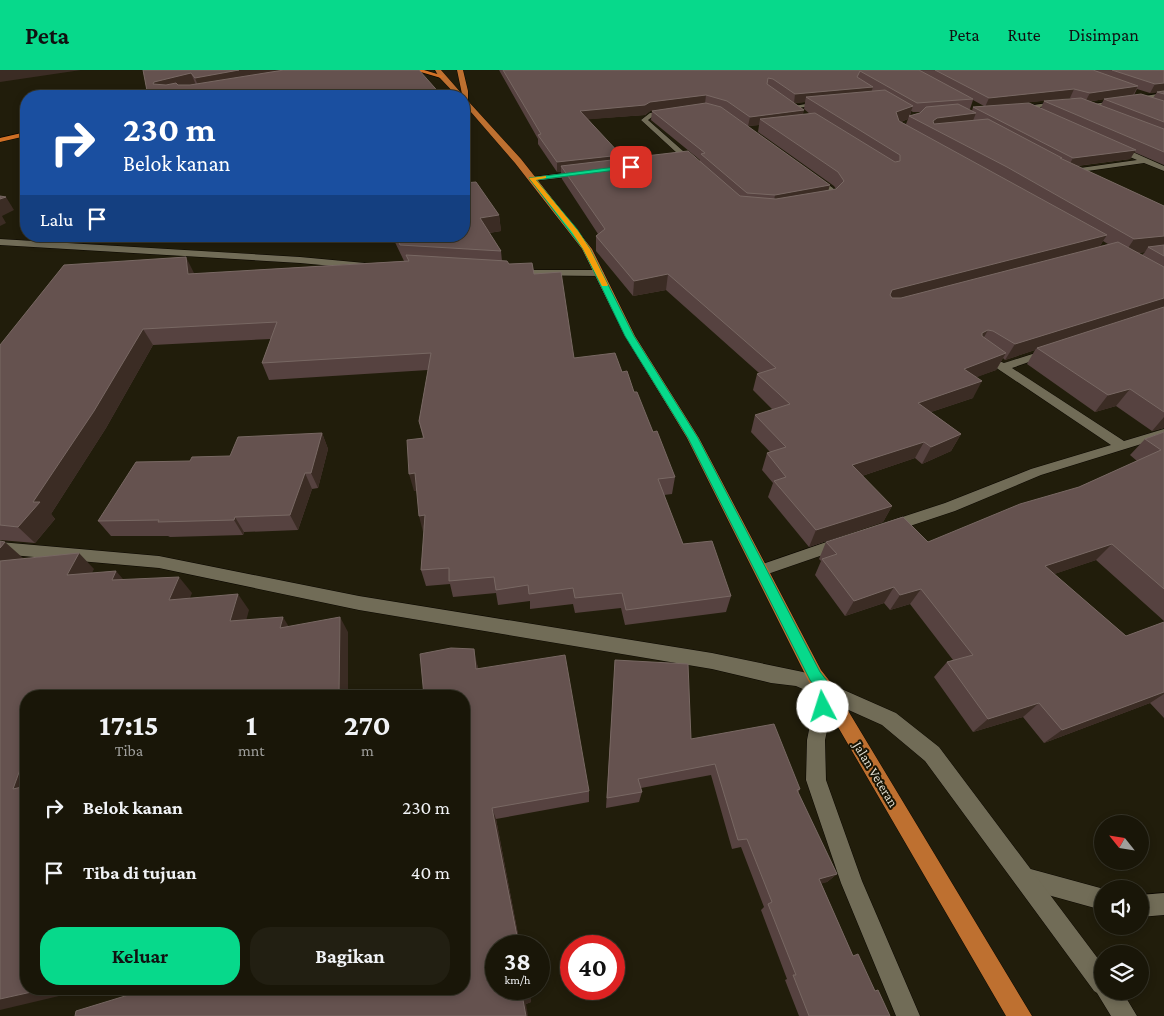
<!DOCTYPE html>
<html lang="id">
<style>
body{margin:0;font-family:"Crimson Pro",serif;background:#221f12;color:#f1f3f6;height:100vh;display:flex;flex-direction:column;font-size:19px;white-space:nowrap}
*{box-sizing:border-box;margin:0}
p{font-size:16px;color:#9f9f9c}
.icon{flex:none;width:28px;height:28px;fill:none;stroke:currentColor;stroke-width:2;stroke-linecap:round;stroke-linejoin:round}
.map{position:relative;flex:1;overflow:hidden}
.side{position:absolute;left:20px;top:620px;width:450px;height:305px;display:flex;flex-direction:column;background:#191608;border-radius:20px;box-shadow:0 2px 8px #0003,0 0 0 1px #373529}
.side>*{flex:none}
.guide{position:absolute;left:20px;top:20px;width:450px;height:152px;border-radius:20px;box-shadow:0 2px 8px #0003,0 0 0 1px #373529;background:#1a4fa0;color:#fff;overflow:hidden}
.needle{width:32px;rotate:300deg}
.fabs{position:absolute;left:1094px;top:745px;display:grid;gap:10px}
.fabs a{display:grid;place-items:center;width:55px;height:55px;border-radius:50%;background:#191608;box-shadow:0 2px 8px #0003,0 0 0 1px #373529;font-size:25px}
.speed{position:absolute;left:485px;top:865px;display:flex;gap:10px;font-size:25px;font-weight:700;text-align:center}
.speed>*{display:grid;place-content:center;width:65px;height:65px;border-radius:50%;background:#191608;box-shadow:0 2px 8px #0003,0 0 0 1px #373529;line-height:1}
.speed small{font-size:12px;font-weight:400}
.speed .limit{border:8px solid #d22;background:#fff;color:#111}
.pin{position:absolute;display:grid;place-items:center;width:42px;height:42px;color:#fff;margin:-21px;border-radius:10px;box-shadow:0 2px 8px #0006}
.me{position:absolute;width:55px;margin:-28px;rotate:355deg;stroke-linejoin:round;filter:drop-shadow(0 0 4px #0008)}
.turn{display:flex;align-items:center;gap:18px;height:105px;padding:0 20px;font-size:22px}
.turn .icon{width:65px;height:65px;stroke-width:2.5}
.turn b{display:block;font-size:35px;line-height:42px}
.then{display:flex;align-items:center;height:48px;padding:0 20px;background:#0003;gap:10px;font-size:19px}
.eta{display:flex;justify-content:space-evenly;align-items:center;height:85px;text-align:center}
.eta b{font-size:30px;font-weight:700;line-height:35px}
.action{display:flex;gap:10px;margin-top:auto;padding:10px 20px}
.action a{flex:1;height:58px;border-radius:20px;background:#07d98b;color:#111;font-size:20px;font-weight:700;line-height:58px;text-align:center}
.action a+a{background:#221f12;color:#f1f3f6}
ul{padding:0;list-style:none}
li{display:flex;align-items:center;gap:15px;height:65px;padding:0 20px}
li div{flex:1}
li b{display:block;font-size:19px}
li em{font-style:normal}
header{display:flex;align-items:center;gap:30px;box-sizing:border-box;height:70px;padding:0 25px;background:#07d98b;color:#111}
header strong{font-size:24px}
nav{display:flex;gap:28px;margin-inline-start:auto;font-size:18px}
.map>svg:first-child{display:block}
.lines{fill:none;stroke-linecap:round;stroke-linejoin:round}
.minor-casing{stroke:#0b0700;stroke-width:1}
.tertiary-casing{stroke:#0b0700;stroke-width:1}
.trunk-casing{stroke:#0b0700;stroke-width:1}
.motorway-casing{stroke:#0b0700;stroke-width:1}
.minor{fill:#716c57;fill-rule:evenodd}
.tertiary{fill:#716c57;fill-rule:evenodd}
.trunk{fill:#be7030;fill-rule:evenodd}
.motorway{fill:#d17126;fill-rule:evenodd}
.wall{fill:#564240;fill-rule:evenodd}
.shaded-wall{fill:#3b2c24}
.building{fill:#65524f;stroke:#786863}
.route{fill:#07d98b;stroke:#058d5a}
.slow{fill:#f59e0b}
.labels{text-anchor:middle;stroke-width:4;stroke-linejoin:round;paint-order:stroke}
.street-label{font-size:14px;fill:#dddbcf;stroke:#181404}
</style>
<header>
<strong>Peta</strong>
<nav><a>Peta</a><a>Rute</a><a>Disimpan</a></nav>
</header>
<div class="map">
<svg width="1164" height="946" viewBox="0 0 1164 946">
<rect width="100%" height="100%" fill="#211d0b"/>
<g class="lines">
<g class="minor-casing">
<g id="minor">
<polygon points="1164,23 1164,27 1084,38 1081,36"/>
<polygon points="825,31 828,33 827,34 790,39 787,37"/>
<polygon points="1062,31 1065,33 1064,34 1015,40 1012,38"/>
<path d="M705 36 725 42 833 118 838 125 832 132 785 140 761 142 738 139 641 50 650 43ZM705 40 721 44 830 125 826 128 773 137 744 135 648 50 652 47Z"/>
<polygon points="1111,75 1117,75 1164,96 1164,101 1144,93 1066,104 1062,102 1066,100 1137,90 1111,79"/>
<polygon points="582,101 585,101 585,105 532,111 528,109 532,107"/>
<polygon points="0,169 300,187 365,193 370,196 365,199 300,193 0,175"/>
<polygon points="513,200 599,200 604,203 599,206 510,205 510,201"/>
<polygon points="1048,279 1052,280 1054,282 1052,284 1012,298 1124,371 1164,359 1164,367 1041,405 955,441 889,463 884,461 882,457 884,453 945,433 1031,399 1111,375 998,299 991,293 997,290 1004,293"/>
<polygon points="841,467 846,469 848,473 846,477 762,506 757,504 754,500 757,496"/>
<polygon points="1027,798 1104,819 1102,840 1019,817 1016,809 1019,801"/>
<polygon points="1164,823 1164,845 1140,847 1140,825"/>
</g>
</g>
<g class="tertiary-casing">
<polygon id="tertiary" points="0,472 159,486 359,526 712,583 803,602 896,643 939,677 1102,894 1102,921 1122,921 1137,946 1111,946 1097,923 1094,921 925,691 882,655 833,633 825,670 826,710 862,811 920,946 896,946 841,813 806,710 807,670 816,625 796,616 771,613 712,599 359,540 159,498 0,484"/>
</g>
<g class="trunk-casing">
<polygon id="trunk" points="435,0 441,0 462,24 457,0 463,0 468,21 468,31 521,89 592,179 635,266 699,368 821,600 832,614 1032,946 1006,946 820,626 809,612 687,368 625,266 582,179 515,93 464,34 464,26 457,26 439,7"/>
</g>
<g class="motorway-casing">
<g id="motorway">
<polygon points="414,0 424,0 444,6 441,8"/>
<polygon points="26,62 26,66 0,72 0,68"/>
</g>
</g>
<use href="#minor" class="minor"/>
<use href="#tertiary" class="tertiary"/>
<use href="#trunk" class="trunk"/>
<use href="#motorway" class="motorway"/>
</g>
<g class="wall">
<polygon points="143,0 419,0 148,26"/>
<path d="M499 0H1164V95L1134 82 1130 89 1077 96 1164 136V358L1152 361 1116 336 1095 342 1027 294 1035 280 1005 290 1003 288 996 300 976 307 973 328 931 342 961 364 951 381 922 394 915 388 862 406 892 436 883 452 809 477 768 427 773 413 762 400 767 383 770 382 751 362 755 345 773 340 753 320 757 304 759 303 666 220 633 226 596 181V166L598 164 562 109 561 102H557L538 74V69ZM1137 19 1150 23 1157 22 1153 28 1134 25ZM1070 28 1072 29 1044 31 1041 38 1010 34ZM1104 29 1101 35 1090 31H1093ZM973 30 984 36 973 37 972 41 967 39H970ZM805 32 804 39 810 44H803L794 33ZM661 40 652 41 651 50 700 90V91L621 89 588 49 645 45 650 41ZM911 41 913 42H921L910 46ZM908 49 906 54 901 52ZM759 55 758 62 834 116 836 119 828 121 748 56ZM1103 171 1108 174 1100 176ZM1145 182 1142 185 1138 183Z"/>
<polygon points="499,145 501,161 489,163 501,181 502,191 534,204 574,288 622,302 634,322 675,407 672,424 664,425 683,474 731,526 726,542 625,555 621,538 575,543 573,534 530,539 530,531 498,535 496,523 453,527 450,514 426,516 421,500 424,462 417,420 414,421 423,368 419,351 428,300 269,310 262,293 271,269 153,275 106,358 51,444 55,449 35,473 0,470 0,275 194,203 194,204 404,191 392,166 464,166"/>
<polygon points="1164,362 1164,551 1096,490 1054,504 1126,566 1164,552 1164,648 1150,633 1044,673 1023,647 973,662 934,607 947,592 953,590 910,534 890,540 884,533 845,546 815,505 821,491 819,489 826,472 928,472 1079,417 1137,391 1130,385 1145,369"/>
<polygon points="322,363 328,379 318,418 312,419 298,460 244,462 243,465 170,467 168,466 111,466 98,451 190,391 230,386"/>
<polygon points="615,590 691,669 800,719 798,723 837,804 827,812 821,813 853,886 890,946 799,946 785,910 787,909 761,840 764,837 741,777 732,779 711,705 641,718 642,722 639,732 606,738"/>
<polygon points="477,594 478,598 589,721 589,732 496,749 531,932 526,934 464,919"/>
</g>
<g class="shaded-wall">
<polygon points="0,0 81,0 0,12"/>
<polygon points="239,0 333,0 200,21 195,8"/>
<polygon points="191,3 196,15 160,24 153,14 154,12"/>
<polygon points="1164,13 1164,22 1150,23 1155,14"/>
<polygon points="1138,16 1133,25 1085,32 1090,23"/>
<polygon points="873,17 870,26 806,27 805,32 794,33 795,24"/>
<polygon points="1074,19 1070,28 985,37 989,28"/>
<polygon points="706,25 705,34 650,41 645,45 580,50 580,41"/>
<polygon points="913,36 908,49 892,55 896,42"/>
<polygon points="804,40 802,50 760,49 759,55 748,56 750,47"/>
<polygon points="976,43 971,56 931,57 933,51 937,48"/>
<polygon points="1136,80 1130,89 1068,97 1073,88"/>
<polygon points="621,85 621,95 561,96 561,102 557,102 557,92"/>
<polygon points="830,115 827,125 773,135 775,125"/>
<polygon points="6,127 14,140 2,146 6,153 0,156 0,129"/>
<polygon points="499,145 501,161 482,164 480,148"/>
<polygon points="1107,165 1097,180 883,241 892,220"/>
<polygon points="1164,166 1164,180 1148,177 1145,182 1124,184 1134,169"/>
<polygon points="186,187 194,203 196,220 188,204"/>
<polygon points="668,204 666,220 633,226 634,211"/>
<polygon points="1164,228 1164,240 1037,278 1035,280 1005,290 1015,274"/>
<polygon points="143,259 153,275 106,358 51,444 55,449 35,473 18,457 33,432"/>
<polygon points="988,260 979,276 982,263"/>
<polygon points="1006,283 996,300 956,315 964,299"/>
<polygon points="982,311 973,328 910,349 918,333"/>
<polygon points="1130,319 1116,336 1095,342 1108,325"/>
<polygon points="1164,347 1164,358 1152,361"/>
<polygon points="322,363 328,379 318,418 311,403"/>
<polygon points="961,364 951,381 922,394 931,377"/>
<polygon points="924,372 915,388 844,412 852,395"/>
<polygon points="305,403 312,419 298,460 290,445"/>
<polygon points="415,403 420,420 414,421 409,404"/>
<polygon points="892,436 883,452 809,477 816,460"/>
<polygon points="425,445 423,462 419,446"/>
<polygon points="235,447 244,462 243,465 234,450"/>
<polygon points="5,472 23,488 6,508 0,503 0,478"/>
<polygon points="1112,474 1096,490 1031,512 1045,496"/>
<polygon points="79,483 94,499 83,521 67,505"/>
<polygon points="116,501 130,517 112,510"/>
<polygon points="179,507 192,523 183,546 169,530"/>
<polygon points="894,517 884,533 845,546 854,531"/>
<polygon points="921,519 910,534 890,540 900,525"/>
<polygon points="238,524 249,540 242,566 230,551"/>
<polygon points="283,547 292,562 280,558"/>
<polygon points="340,547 348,562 348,626 339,626"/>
<polygon points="474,579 477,594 480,613 476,599"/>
<polygon points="1164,622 1164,624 1150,633 1044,673 1062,660"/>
<polygon points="1039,633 1023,647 973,662 988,649"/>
<polygon points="26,683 26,726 13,719"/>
<polygon points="492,738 496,749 520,876 519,876"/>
<polygon points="837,804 827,812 810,817 819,809"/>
<polygon points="45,919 80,919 80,921 0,940 0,929"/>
<polygon points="527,919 528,919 531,932 526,934 528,946 526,946 523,930"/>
</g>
<g class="building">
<polygon points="143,0 239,0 195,8 191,3 154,12 153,14 166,15 176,13 178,15 190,15 284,0 419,0 442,26 148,26"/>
<polygon points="503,0 919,0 973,29 917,33 860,1 857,7 873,17 795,24 773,9 768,8 767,14 804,40 750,47 727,31 706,25 650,32 645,35 580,41 621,85 557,92 538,65 541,64"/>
<polygon points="935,0 1093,0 1138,16 1090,23 1074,19 989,28"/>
<polygon points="1112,0 1164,0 1164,13 1155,14"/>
<polygon points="885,20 913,36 896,42 899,51 1107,165 892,220 890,225 892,228 901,228 1118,172 1164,197 1164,228 1015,274 993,261 988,260 982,263 982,266 1006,283 964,299 982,311 918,333 961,364 931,377 924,372 852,395 892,436 816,460 774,411 786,407 767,383 786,377 755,345 790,334 757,304 776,298 668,204 634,211 596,166 605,159 561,96 688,81 740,126 776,129 836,119 844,111 838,102 760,49 815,43 895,92 900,91 900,85 806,27"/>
<polygon points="1164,21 1164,24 1157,22"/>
<polygon points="1141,24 1164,31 1164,52 1104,29"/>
<polygon points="1081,28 1164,59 1164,82 1044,31"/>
<polygon points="706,33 721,37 830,115 775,125 747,123 701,84 705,83 652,41"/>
<polygon points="1029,33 1136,80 1073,88 973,37"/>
<polygon points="958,34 976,43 937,48 933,51 934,54 988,49 1062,88 1060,88 1164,136 1164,166 1134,169 1007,97 909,46 920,43 926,37"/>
<polygon points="476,112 499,145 480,148 501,181 400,175 396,166 464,166 464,113"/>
<polygon points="0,126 6,127 0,129"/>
<polygon points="1164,175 1164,186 1148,177"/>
<polygon points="406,185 507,191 509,194 532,193 534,204 561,202 574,288 615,283 622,302 627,301 634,322 637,322 653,362 657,361 675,407 658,409 683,474 712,471 731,526 626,540 622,523 575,528 573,518 529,524 528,515 496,520 494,507 449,511 449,498 421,500 425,445 419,446 415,403 409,404 407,370 424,368 419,351 431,283 262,293 277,252 143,259 94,341 33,432 40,432 18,457 0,455 0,275 64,195 186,187 188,204 409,191"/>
<polygon points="1164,237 1164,342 1130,319 1108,325 1037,278"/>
<polygon points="1164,362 1164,519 1112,474 1045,496 1126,566 1164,552 1164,622 1062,660 1039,633 988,649 947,592 973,585 921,519 900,525 894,517 854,531 822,489 837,484 826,472 903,447 928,472 1020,434 1079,417 1161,380 1145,369"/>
<polygon points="322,363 311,403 305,403 290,445 235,447 234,450 158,452 159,450 98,451 136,392 190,391 192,387 230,386 238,367"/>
<polygon points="0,471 5,472 0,478"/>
<polygon points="79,483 67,505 116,501 112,510 179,507 169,530 238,524 230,551 283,547 280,558 340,547 339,626 26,626 26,683 13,719 26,716 26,919 45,919 0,929 0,491"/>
<polygon points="451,578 474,579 476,599 565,585 589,721 492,738 519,876 496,876 496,919 527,919 528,928 523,930 526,946 75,946 76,941 148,919 464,919 464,626 424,626 420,584"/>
<polygon points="615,590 688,594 691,669 774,654 800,719 797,720 837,804 819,809 853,886 858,884 875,921 878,920 890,946 809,946 793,905 796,905 768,834 772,832 747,769 738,770 715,694 638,709 642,722 607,728"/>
</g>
<path class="route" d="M631 95 633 98 536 110 577 159 590 179 634 266 698 368 820 602C832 617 836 622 828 641L823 643 818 641 816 637 819 622 810 610 688 368 625 266 583 179 529 108Z"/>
<polygon class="slow" points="546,106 546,108 536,110 578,161 590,179 608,215 607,216 602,216 583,179 572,162 529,108"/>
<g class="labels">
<g class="street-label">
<text transform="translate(876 704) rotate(59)" y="5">Jalan Veteran</text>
</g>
</g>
</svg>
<div class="fabs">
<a><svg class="needle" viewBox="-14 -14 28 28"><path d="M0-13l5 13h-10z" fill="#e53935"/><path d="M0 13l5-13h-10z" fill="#9f9f9c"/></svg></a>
<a><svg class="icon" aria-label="sound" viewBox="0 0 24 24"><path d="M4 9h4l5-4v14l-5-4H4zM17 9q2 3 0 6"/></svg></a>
<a><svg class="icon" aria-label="layers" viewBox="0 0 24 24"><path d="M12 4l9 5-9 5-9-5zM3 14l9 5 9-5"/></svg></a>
</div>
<div class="speed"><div>38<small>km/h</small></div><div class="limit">40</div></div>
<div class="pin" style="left:631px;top:97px;background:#d93025"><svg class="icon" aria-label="arrive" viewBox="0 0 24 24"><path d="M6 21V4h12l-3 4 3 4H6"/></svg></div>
<svg class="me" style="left:823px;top:637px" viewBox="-20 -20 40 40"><circle r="19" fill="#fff"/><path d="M0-13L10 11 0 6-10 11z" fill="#07d98b"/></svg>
<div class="guide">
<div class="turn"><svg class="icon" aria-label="right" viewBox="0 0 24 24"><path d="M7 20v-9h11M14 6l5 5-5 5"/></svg><div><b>230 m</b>Belok kanan</div></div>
<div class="then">Lalu<svg class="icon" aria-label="arrive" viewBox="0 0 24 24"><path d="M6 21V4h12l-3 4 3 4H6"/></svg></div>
</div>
<section class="side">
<div class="eta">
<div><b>17:15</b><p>Tiba</p></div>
<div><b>1</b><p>mnt</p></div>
<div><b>270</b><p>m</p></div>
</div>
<ul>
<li><svg class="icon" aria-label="right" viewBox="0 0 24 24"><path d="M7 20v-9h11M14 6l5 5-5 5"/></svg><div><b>Belok kanan</b></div><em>230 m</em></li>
<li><svg class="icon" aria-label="arrive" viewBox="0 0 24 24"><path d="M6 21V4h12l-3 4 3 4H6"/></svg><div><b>Tiba di tujuan</b></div><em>40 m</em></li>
</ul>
<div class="action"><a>Keluar</a><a>Bagikan</a></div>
</section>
</div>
